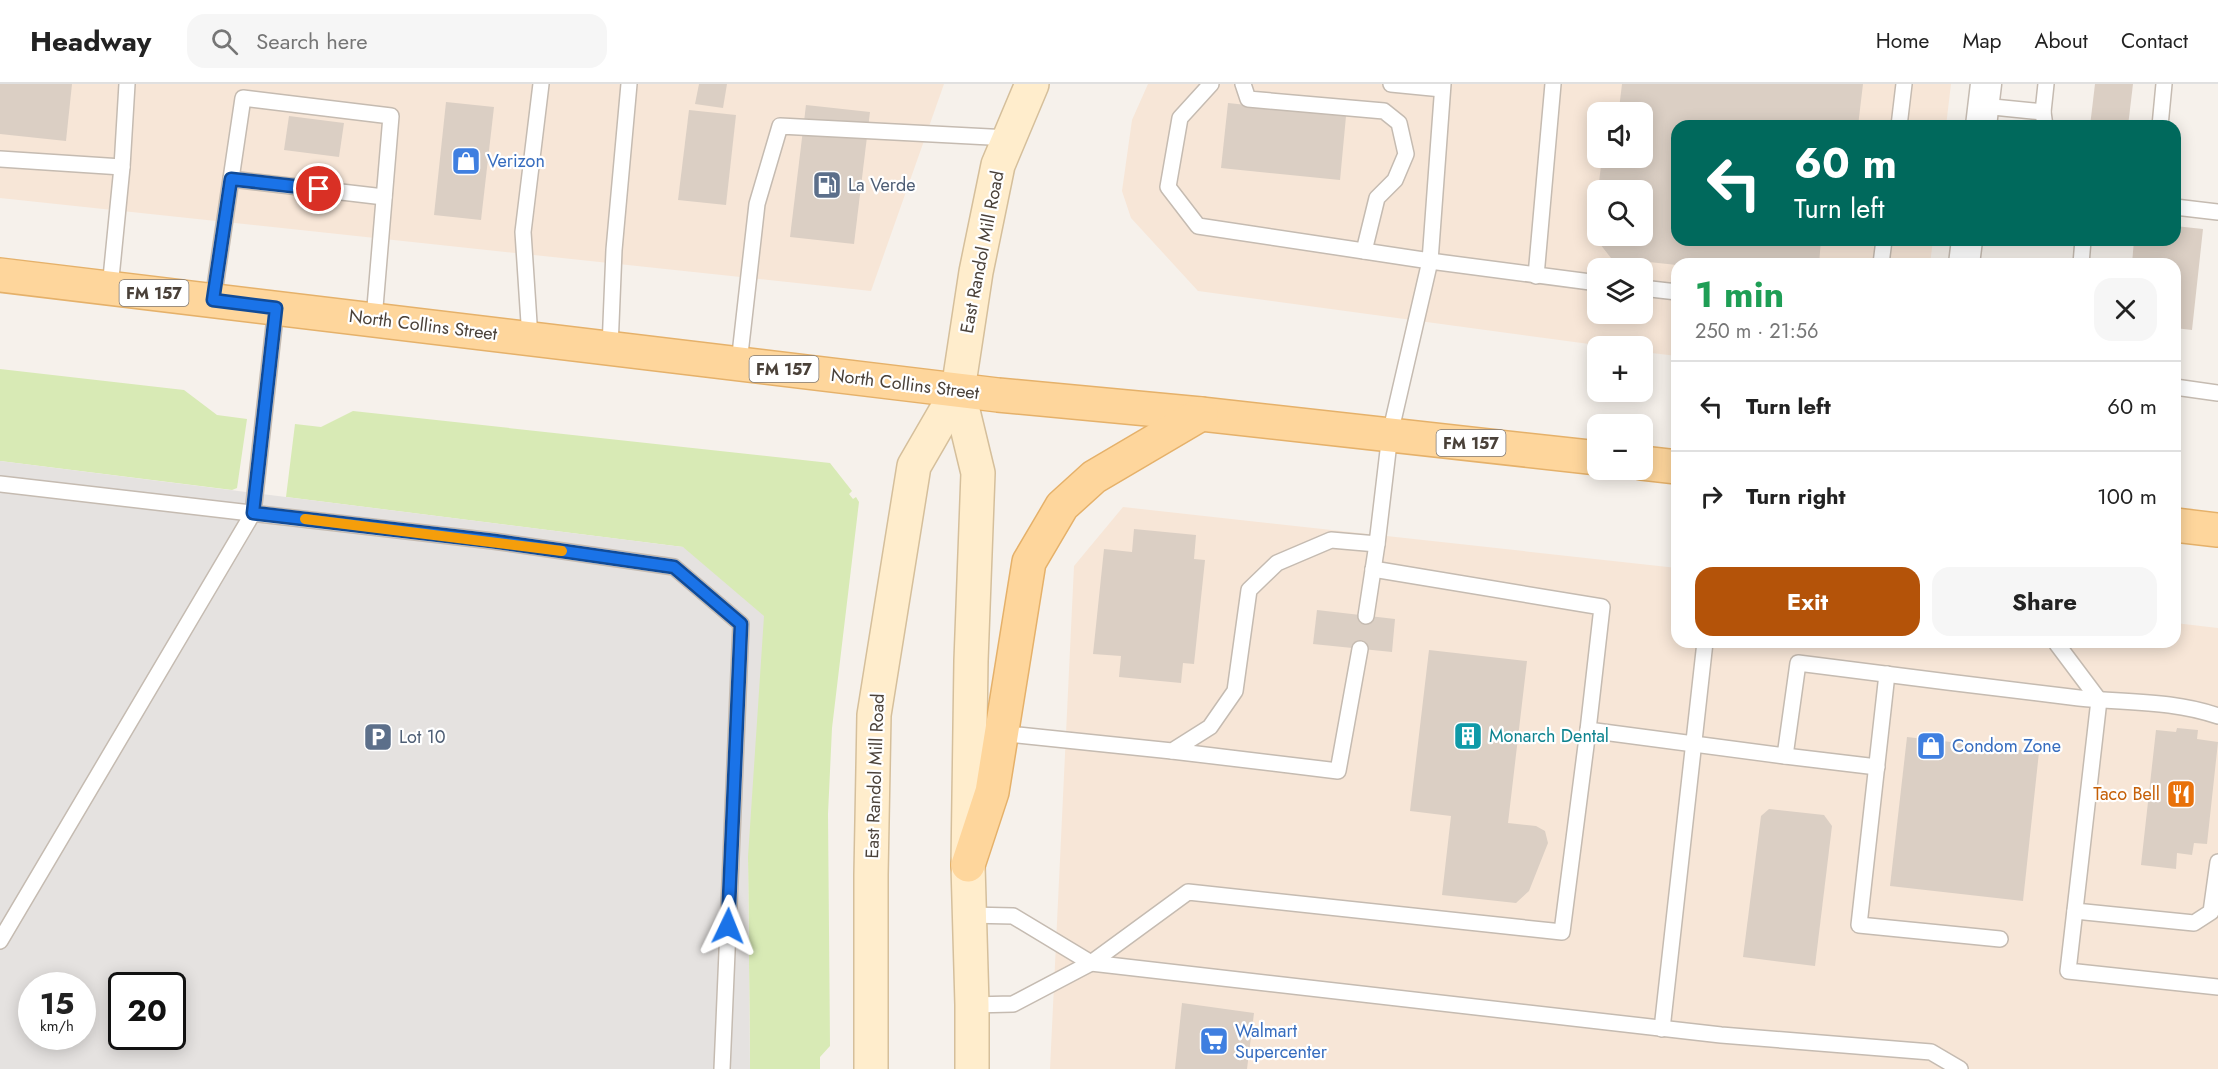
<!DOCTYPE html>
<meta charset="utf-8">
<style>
body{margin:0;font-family:Jost,sans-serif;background:#f6f6f6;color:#222;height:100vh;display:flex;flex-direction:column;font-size:22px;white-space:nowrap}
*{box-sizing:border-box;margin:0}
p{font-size:20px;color:#767676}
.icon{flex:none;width:33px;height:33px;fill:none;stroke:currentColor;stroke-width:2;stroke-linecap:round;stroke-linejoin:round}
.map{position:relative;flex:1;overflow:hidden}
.panel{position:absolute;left:1671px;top:174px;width:510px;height:390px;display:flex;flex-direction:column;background:#fff;border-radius:18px;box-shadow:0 3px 15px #0003}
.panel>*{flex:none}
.banner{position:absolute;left:1671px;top:36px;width:510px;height:126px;border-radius:18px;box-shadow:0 3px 15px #0003;background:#00695c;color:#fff;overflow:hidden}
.fabs{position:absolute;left:1587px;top:18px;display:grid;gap:12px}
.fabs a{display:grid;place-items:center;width:66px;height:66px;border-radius:12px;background:#fff;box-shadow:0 3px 15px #0003;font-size:30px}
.speed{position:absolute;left:18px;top:888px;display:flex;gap:12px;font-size:30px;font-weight:700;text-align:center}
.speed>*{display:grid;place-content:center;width:78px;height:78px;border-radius:50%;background:#fff;box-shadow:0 3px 15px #0003;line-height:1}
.speed small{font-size:15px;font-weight:400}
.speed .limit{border:3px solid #111;border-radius:9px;background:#fff;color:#111}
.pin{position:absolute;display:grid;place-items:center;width:51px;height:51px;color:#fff;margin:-26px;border:3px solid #fff;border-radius:50%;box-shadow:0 2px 6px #0007}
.me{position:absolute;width:66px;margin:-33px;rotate:2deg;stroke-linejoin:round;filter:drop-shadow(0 0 4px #0008)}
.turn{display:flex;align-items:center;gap:21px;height:126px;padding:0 24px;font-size:27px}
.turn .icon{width:78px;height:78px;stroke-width:2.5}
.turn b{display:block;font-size:42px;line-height:51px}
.round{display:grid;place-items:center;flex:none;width:63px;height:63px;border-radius:18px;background:#f6f6f6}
.headline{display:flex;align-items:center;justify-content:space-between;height:102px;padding:0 24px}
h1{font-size:36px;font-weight:700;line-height:45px;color:#1e9e55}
.action{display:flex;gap:12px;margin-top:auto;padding:12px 24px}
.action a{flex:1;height:69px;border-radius:18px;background:#b45309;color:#fff;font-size:24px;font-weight:700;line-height:69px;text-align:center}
.action a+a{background:#f6f6f6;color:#222}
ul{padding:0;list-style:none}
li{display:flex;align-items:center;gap:18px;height:90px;padding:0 24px;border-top:2px solid #e0e0e0}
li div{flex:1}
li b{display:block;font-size:22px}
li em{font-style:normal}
header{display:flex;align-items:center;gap:36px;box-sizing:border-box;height:84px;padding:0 30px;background:#fff;border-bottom:2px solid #e0e0e0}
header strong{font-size:28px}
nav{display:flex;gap:33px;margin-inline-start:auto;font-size:21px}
.search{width:420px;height:54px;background:#f6f6f6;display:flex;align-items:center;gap:15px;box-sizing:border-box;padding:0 21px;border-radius:18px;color:#767676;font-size:22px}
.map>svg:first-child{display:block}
.commercial{fill:#f7e6d7;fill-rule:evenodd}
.green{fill:#d8eab5}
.parking{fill:#e5e2e0;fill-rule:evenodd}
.building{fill:#dbcfc4}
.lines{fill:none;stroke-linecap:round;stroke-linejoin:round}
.lane-casing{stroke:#c5bbb1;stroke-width:18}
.street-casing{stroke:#c5bbb1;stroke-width:33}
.secondary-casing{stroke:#d5bf9b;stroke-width:36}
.primary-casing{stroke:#e5b16a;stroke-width:36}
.lane{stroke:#fff;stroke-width:15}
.street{stroke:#fff;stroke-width:30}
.secondary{stroke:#ffedcc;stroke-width:33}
.primary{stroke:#fed69c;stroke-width:33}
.route-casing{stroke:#114b97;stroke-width:15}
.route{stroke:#1a73e8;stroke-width:10}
.slow{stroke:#f59e0b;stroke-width:10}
.labels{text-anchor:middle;stroke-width:4.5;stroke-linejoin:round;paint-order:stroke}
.shield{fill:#fff;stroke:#807a74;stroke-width:1.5}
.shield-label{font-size:16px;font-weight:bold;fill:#4a4139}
.shop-label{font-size:18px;fill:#366cbe;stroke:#fff;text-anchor:start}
.service-label{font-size:18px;fill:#4e5e75;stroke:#fff;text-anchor:start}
.street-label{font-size:18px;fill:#4a4139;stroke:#fff}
.culture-label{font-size:18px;fill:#0d838f;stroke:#fff;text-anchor:start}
.food-label{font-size:18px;fill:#c56008;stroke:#fff;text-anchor:end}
</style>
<header>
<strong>Headway</strong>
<div class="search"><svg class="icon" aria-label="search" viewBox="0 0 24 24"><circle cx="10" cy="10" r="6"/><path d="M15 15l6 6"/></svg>Search here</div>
<nav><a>Home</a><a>Map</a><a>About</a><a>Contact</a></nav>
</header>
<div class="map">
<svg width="2218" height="985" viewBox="0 0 2218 985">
<rect width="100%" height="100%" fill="#f6f1eb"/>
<g class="commercial">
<polygon points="0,0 944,0 871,207 0,114"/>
<path d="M1148 0H1951L1946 42H1677V156H1933L1930 180H1677V272L1643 268 1642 262H1604L1198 207 1131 134 1122 107 1132 36ZM1598 28H1642V74H1598ZM1598 106H1642V152H1598ZM1598 184H1642V230H1598Z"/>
<polygon points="1123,423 1677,484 1677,558 2175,558 2175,539 2218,544 2218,985 1050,985 1074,482"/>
</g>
<g class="green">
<polygon points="0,285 184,306 217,331 247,335 237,404 232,406 0,377"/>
<polygon points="353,327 830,379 852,407 849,410 853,415 856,413 859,418 832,644 828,730 830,962 820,973 820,985 750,985 748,773 683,463 286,413 295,340 321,343"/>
</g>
<path class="parking" d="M0 377 683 463 764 532 748 773 750 985H0ZM32 902H82V952H32ZM122 902H172V952H122Z"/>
<g class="building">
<polygon points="0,0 72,0 66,57 0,50"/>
<polygon points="699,0 727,0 723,24 695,20"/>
<polygon points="1622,0 1863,0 1858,42 1677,42 1677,156 1821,156 1819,180 1677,181 1611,174 1593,151 1596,124 1598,152 1642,152 1642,106 1598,106 1602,74 1642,74 1642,28 1606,28 1607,24 1619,25"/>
<polygon points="2095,0 2133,0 2128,42 2090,42"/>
<polygon points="446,18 494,23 481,136 434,131"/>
<polygon points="1228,19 1346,32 1340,96 1221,84"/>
<polygon points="806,21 870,28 854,160 790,153"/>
<polygon points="689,26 736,31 726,121 678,116"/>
<polygon points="289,32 344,39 339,73 284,66"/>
<polygon points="2175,142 2203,145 2192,246 2175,244 2175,180 2132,180 2134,156 2175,156"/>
<polygon points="1134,445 1196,451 1194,475 1205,476 1194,580 1183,579 1181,599 1119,593 1121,572 1093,570 1104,465 1132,468"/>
<polygon points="1317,526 1395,535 1392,568 1313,560"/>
<polygon points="1429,566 1527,577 1508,739 1536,742 1545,747 1548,759 1529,807 1516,819 1442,811 1451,732 1410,727"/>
<polygon points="2177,644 2198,646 2197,655 2218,658 2207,760 2194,759 2192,771 2177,769 2176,785 2141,781 2156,646 2176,648"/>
<polygon points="1907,653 2039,668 2023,817 1890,802"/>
<polygon points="1769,725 1824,731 1832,742 1815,882 1743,873 1761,732"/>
<polygon points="1182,919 1254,929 1247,985 1175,985"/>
</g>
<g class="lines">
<g class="lane-casing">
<g id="lane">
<polyline points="1211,0 1180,34 1168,103 1198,142 1430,177 1443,0"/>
<polyline points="1243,0 1248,15 1384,27 1399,39 1406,70 1395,96 1377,114 1364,167"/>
<polyline points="1391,0 1442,5"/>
<polyline points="1983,22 2043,28 2045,42"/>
<polyline points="2043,28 2046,0"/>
<polyline points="1899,42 1904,0"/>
<polyline points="2160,42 2164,0"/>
<polyline points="0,75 122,83"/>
<polyline points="231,95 384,113"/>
<polyline points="2175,123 2218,128"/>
<polyline points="1881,180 1884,156"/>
<polyline points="2081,180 2083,156"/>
<polyline points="1536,192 1553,0"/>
<polyline points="110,204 122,83 127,0"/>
<polyline points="1642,204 1677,208"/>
<polyline points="213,216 243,14 391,32 374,235"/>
<polyline points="530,254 523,148 541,0"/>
<polyline points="610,264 614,166 629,0"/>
<polyline points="739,279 757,120 780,42 1009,54"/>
<polyline points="2175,303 2218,309"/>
<polyline points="0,400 493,457 674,483 741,540 722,985"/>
<path d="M1373 485 1602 523 1588 646 1785 672 1798 579C1892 591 1985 603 2079 614 2126 619 2172 616 2218 632"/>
<polyline points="1366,532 1377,460"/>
<polyline points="2057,558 2057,560 2099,616 2068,887 2218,903"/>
<polyline points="1887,590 1859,841 2000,855"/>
<polyline points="1002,647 1018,651 1172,667 1210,643 1235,607 1249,506 1277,479 1331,456 1377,460 1390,350 1430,177 1598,199"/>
<polyline points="1172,667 1338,687 1360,565"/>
<polyline points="1785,672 1877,683"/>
<polyline points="2075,827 2194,839 2211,828 2218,778"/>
<polyline points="969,831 1013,832 1091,879 1721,951 1931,968 1960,985"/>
<polyline points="0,857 253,429 276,224"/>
<polyline points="972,921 1013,920 1091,879 1188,808 1562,848 1588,646"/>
<polyline points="1662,945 1705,558"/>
</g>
</g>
<g class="street-casing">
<g id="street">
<polyline points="1981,42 1986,0"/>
<polyline points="1964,180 1967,156"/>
</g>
</g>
<g class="secondary-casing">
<g id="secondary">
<polyline points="958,306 978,389 971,577 968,781 972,921 972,985"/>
<polyline points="871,985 871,791 874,631 914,382 958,306 976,188 998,81 1032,0"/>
</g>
</g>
<g class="primary-casing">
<g id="primary">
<polyline points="0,191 998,311 1201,330 1598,374"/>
<polyline points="1642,379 1677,383"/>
<polyline points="2175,441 2218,446"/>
<polyline points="968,781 992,708 1029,478 1062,422 1094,393 1201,330"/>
</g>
</g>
<use href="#lane" class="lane"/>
<use href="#street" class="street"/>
<use href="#secondary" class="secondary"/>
<use href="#primary" class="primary"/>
</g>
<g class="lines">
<g class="route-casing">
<polyline id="route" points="319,105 231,95 213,216 276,224 253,429 493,457 674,483 741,540 728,842"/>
</g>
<use href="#route" class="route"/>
<polyline class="slow" points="305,435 562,467"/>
</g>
<defs>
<g id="shop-square" transform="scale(1.5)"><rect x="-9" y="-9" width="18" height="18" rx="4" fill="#3f7fe0" stroke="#fff"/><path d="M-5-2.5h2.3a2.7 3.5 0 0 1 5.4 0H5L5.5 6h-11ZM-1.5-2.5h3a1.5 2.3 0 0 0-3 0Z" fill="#fff"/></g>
<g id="fuel-square" transform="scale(1.5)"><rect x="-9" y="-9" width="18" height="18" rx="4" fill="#5c6f8a" stroke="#fff"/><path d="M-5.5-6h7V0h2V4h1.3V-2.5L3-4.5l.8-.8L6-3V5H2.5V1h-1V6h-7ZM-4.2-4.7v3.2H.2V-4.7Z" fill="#fff"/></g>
<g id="building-square" transform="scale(1.5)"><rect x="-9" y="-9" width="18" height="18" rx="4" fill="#0f9aa8" stroke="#fff"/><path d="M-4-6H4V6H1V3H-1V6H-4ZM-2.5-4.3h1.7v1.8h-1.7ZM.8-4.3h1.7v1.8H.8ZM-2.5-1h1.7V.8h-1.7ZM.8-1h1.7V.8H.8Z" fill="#fff"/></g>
<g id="parking-square" transform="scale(1.5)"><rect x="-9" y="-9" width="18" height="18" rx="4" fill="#5c6f8a" stroke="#fff"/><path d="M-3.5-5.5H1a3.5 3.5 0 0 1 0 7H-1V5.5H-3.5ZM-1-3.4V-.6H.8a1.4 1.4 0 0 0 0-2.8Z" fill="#fff"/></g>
<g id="restaurant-square" transform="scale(1.5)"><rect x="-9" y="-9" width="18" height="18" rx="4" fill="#e8710a" stroke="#fff"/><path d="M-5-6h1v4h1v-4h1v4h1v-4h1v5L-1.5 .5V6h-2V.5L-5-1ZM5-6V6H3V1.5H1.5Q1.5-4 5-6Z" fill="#fff"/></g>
<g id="supermarket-square" transform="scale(1.5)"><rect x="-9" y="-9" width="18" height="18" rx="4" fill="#3f7fe0" stroke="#fff"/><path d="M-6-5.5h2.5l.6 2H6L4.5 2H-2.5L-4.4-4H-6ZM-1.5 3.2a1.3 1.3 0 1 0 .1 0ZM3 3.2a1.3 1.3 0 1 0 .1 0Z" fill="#fff"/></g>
</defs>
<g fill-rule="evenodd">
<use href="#shop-square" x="466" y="77"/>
<use href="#fuel-square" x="827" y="101"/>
<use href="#building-square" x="1468" y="652"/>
<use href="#parking-square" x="378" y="653"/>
<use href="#shop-square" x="1931" y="662"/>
<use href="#restaurant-square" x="2181" y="710"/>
<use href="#supermarket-square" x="1214" y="957"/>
</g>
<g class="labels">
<g class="shield">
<rect x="119.5" y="196" width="69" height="26" rx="4.5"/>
<rect x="749.5" y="272" width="69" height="26" rx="4.5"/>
<rect x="1436.5" y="346" width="69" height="26" rx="4.5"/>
</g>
<g class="shield-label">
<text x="154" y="215">FM 157</text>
<text x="784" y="291">FM 157</text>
<text x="1471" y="365">FM 157</text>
</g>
<g class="shop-label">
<text x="487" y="83">Verizon</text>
<text x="1952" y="668">Condom Zone</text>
<text x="1235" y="953">Walmart<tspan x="1235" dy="21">Supercenter</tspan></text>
</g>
<g class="service-label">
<text x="848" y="107">La Verde</text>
<text x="399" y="659">Lot 10</text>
</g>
<g class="street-label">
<text transform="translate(982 168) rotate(-79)" y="6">East Randol Mill Road</text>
<text transform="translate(423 241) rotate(7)" y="6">North Collins Street</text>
<text transform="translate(905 300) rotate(7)" y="6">North Collins Street</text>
<text transform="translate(875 692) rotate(-88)" y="6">East Randol Mill Road</text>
</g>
<g class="culture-label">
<text x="1489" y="658">Monarch Dental</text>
</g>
<g class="food-label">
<text x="2160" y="716">Taco Bell</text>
</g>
</g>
</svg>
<div class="fabs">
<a><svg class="icon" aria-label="sound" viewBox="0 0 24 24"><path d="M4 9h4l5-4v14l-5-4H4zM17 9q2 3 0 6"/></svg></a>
<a><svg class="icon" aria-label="search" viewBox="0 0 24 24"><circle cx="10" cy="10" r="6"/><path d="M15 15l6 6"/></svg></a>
<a><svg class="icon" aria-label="layers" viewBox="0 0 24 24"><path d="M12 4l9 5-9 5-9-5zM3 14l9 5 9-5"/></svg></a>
<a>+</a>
<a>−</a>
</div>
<div class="speed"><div>15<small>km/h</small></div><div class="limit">20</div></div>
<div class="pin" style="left:319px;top:105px;background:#d93025"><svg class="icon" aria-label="arrive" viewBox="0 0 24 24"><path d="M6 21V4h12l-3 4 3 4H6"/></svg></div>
<svg class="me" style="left:728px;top:842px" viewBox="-20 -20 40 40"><path d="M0-17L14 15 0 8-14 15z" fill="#1a73e8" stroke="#fff" stroke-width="4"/></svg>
<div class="banner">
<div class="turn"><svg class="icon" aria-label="left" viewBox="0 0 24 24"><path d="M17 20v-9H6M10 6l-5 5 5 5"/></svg><div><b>60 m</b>Turn left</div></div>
</div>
<section class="panel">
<div class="headline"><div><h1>1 min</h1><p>250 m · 21:56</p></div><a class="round"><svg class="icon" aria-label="close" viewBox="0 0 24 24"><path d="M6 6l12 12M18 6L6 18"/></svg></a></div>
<ul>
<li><svg class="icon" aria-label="left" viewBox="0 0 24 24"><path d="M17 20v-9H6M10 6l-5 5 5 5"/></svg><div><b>Turn left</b></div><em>60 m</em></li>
<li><svg class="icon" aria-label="right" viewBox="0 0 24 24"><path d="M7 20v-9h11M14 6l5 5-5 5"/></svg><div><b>Turn right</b></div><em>100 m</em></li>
</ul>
<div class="action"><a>Exit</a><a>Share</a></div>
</section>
</div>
